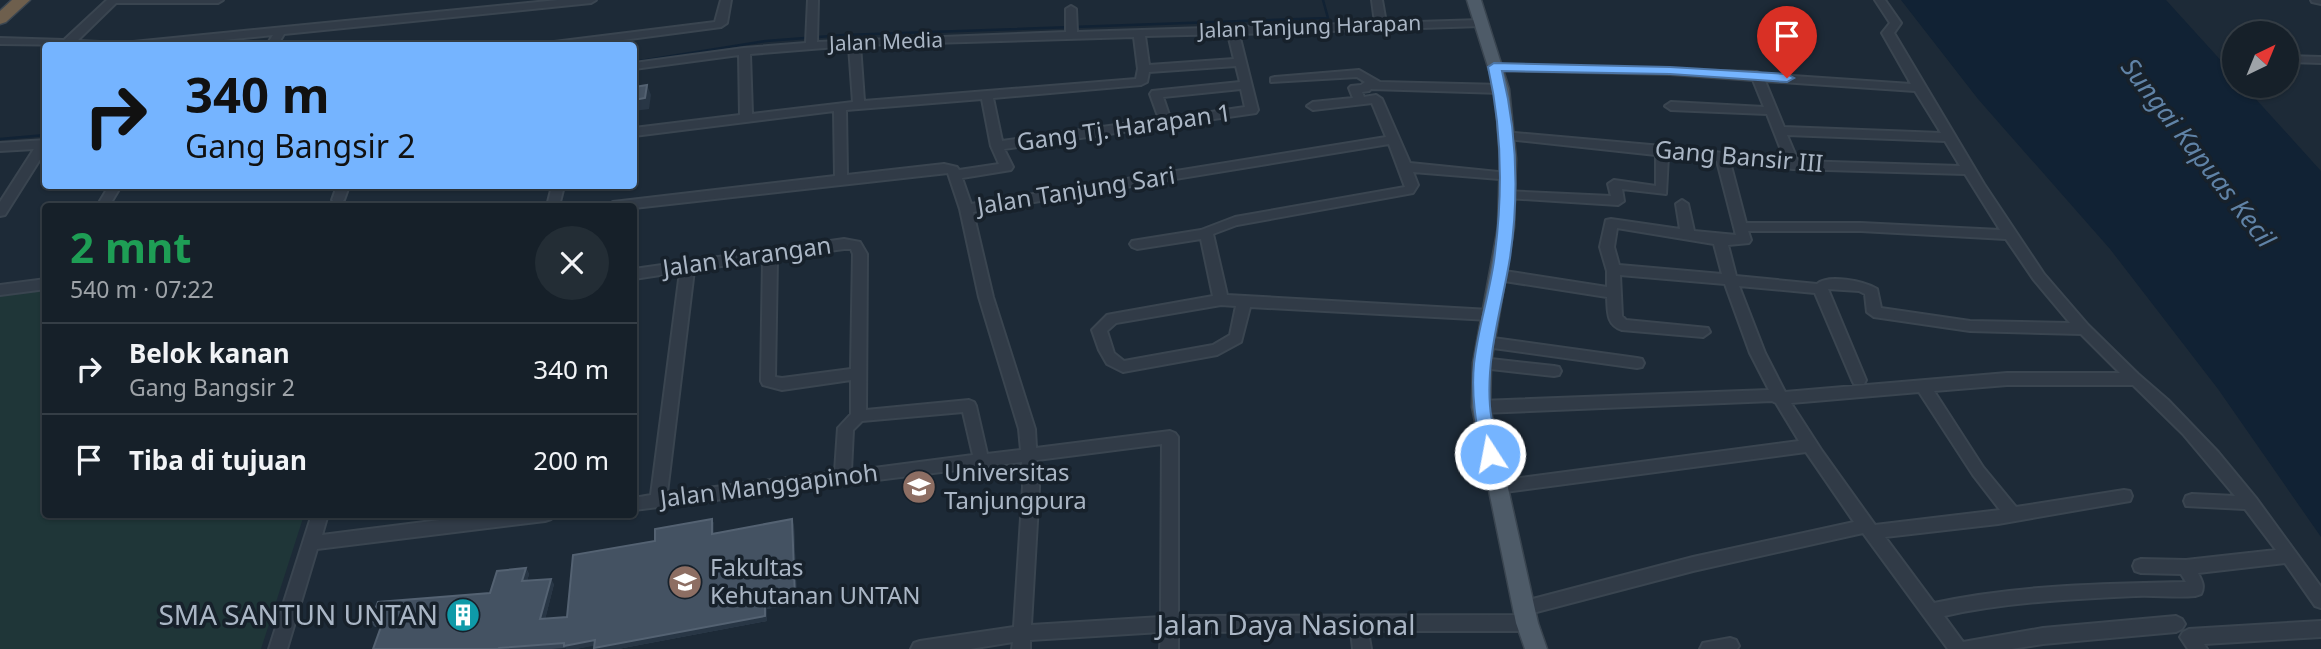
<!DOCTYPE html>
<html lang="id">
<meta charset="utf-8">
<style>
body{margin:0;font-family:"Noto Sans",sans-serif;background:#232d35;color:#f1f3f6;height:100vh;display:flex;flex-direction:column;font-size:26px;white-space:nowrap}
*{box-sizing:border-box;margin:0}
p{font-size:23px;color:#9ea3a8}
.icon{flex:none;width:38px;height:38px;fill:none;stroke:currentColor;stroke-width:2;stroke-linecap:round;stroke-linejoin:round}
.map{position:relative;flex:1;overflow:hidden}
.panel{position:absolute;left:42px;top:203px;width:595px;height:315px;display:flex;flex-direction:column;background:#162029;border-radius:7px;box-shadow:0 2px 5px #0004,0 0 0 2px #353e46}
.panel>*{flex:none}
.banner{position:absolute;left:42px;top:42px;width:595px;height:147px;border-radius:7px;box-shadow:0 2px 5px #0004,0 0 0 2px #353e46;background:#75b4ff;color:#111;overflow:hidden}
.needle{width:46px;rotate:43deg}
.controls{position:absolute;left:2222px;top:21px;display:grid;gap:14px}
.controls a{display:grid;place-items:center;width:77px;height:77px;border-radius:50%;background:#162029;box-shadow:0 2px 5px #0004,0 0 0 2px #353e46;font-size:35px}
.pin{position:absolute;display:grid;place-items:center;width:60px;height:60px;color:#fff;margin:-72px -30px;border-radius:50% 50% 50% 0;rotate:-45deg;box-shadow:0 0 7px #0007}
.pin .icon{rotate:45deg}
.me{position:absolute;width:77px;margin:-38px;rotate:349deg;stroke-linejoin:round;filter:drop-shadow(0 0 5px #0008)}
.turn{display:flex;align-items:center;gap:24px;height:147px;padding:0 28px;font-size:32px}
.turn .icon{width:91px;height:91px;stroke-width:2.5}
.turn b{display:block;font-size:49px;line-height:60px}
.round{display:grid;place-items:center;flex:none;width:74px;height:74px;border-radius:37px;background:#232d35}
.summary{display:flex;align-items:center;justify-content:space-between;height:119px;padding:0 28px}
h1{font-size:42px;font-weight:700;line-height:52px;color:#1e9e55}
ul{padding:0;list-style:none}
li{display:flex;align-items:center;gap:21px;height:91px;padding:0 28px;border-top:2px solid #353e46}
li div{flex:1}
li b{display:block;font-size:26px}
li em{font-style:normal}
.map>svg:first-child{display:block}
.green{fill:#1f3638}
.water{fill:#112234}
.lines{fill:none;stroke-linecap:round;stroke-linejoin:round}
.stream{stroke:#112234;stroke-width:2.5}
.minor-casing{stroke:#3a4550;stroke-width:4}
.major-casing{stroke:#3a4550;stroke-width:3}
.highway-casing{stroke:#3b4651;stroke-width:3}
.minor{fill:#313b47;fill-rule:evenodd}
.major{fill:#4e5b68;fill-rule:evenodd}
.highway{fill:#6e5f4d;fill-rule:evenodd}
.wall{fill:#384656}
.shaded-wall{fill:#283645}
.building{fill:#445262;stroke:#546272;stroke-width:2}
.route{fill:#75b4ff;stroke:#4c75a6;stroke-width:2}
.labels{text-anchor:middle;stroke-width:7;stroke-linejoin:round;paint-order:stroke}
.far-street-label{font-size:21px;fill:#aab6c5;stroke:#17212b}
.street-label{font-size:24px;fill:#aab6c5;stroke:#17212b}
.poi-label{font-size:24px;fill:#aab6c5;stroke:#17212b;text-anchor:start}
.water-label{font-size:26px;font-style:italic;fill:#6083a7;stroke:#17212b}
.near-poi-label{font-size:28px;fill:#aab6c5;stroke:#17212b;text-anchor:end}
.near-street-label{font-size:28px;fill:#aab6c5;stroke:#17212b}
</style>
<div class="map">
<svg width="2321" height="649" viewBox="0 0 2321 649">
<rect width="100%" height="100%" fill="#1d2a37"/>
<polygon class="green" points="45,290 46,514 304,515 261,649 0,649 0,296"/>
<polygon class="water" points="1901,0 2166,0 2235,76 2235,86 2244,86 2321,171 2321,537 2218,389 2110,249 1978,99"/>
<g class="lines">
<g class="stream">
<polyline points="634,62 766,41 844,35 1328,18 1323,0"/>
<polyline points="0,139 46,135"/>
</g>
<g class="minor-casing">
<g id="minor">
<polygon points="107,0 223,0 218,3 116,3 77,41 123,43 558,0 596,0 591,3 284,34 277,46 266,46 273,35 163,46 0,44 0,38 64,40"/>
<polygon points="721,0 731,0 727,23 721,27 577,46 541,46 546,43 715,22"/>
<path d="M808 0H818L817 42 1066 32V9L1071 6 1076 9 1077 32 1375 23 1372 0H1382L1386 23 1481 20 1486 23 1481 26 1239 34 1258 110 1256 113 1004 149 1013 167 1011 170 962 178 971 204 1386 137 1372 103 1313 110 1307 106 1313 102 1353 98 1349 88 1351 86 1361 85 1365 82 1357 77 1271 82V78L1275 77 1359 70 1380 82 1502 85 1508 89 1502 93 1371 89 1369 91 1362 92 1364 97 1376 95 1382 99 1410 163 1508 173 1512 174 1514 177 1512 180 1413 172 1418 185 1413 193 1237 225 1213 234 1227 295 1490 310 1497 315 1490 320 1250 307 1241 342 1217 355 1123 372 1107 364 1099 350 1092 330 1107 315 1112 314 1213 296 1201 239 1137 249 1132 247 1130 244 1132 241 1201 230 1235 217 1405 187 1389 144 973 212 993 297 1035 429 1036 448 1170 431 1175 433 1178 437V616L1525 615 1519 613 1517 608 1519 603 1525 601 1693 557 1854 522 1806 452 1497 493 1491 492 1489 487 1491 482 1497 481 1799 441 1776 403 1772 401 1481 413 1476 411 1474 407 1476 403 1481 401 1769 390 1750 353 1725 284 1620 275 1622 316 1626 320 1708 328 1710 332 1703 337 1622 330C1606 325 1608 311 1607 297L1498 280 1491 275 1498 270 1607 287V271L1600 247 1606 220 1611 219 1680 229 1676 204 1682 200 1688 204 1694 231 1736 235 1717 161 1668 156 1666 194 1622 189 1624 201 1618 205 1508 198 1502 194 1504 191 1611 196 1608 184 1614 180 1656 186V155L1507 139 1501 135 1503 132 1662 146 1785 160 1767 114 1671 110 1665 106 1671 102 1764 107 1753 80 1670 74 1494 70 1490 69V65L1757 72 1762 74 1911 84 1882 33 1890 23 1875 0H1885L1901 23 1894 33 1984 184 2044 274 2088 325 2138 374 2168 400 2218 452 2256 498 2321 587V608L2315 606 2285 563 2198 573C2202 581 2205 586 2201 594L2195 596C2175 598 2156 595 2136 596 2072 599 2006 602 1944 616L1963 642 2043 628 2176 616 2182 619 2185 624 2182 629 2176 632 2043 644 2011 649H1948L1863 533 1693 571 1525 615 1533 618 1536 623 1533 628 1527 631H1368L1371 649H1353L1351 631 1178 632V649H1160L1161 632 1030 640V649H1012L1013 642 970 649H911L914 643 920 641 1014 627 1023 487 1022 462 634 510V498L651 495 680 272 634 279V269L844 239 860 242 867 254 866 410 969 400 974 402 976 406 987 454 1021 450 1019 429 979 297 960 209 948 173 634 208 607 206 613 202 835 176 834 111 634 136V128L740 115 739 55 634 69V63L744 48 806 43ZM1228 34 1234 59 1149 65 1145 36ZM1134 37 1138 69 1136 79 864 101 860 45ZM849 46 853 102 752 114 750 54ZM1236 66 1240 82 1152 91 1150 94 1159 119 1002 141 993 98 1141 85 1147 82 1149 72ZM1765 81 1915 91 1941 133 1784 127ZM1241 89 1245 107 1170 118 1163 97ZM982 99 991 146 999 164 959 170 957 167 944 164 847 175 846 110ZM1787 135 1945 141 1960 166 1798 161ZM1730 162 1793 169 1965 174 2000 230 1861 223H1746ZM1617 228 1714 244 1722 274 1619 265 1614 247ZM1748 231H1861L2006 239 2034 280 2070 323 1970 321 1881 308 1877 289C1864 281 1828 274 1817 284L1736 276 1728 245 1749 243 1751 240ZM844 249H851L853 254 851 369 782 378 775 377 777 258ZM763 260 761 381 763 385 782 390 851 380V414L838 428 835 472 667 493 694 270ZM1739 286 1815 293 1852 380 1854 384H1864L1866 380 1828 289 1859 291 1865 294 1867 312 1874 317 1970 331 2081 334 2120 373H2007L1785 392 1765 353ZM1221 305 1236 306 1230 335 1213 345 1124 361 1114 353 1107 331 1116 323ZM2007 385H2133L2183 434 2235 496 2192 494 2186 496 2184 501 2186 506 2245 509 2276 550 2186 560 2141 559 2135 561 2133 566 2135 571 2141 573 2181 574 2186 582C2101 584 2017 585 1934 603L1885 537 1998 524 2124 502 2130 501 2132 496 2130 491 2124 490 2016 507 1983 467 1934 391ZM1919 392 1973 475 2000 510 1875 525 1822 451 1791 403ZM963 412 973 455 851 471 853 430 862 421ZM1162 444 1161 617 1031 625 1039 487 1037 460Z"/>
<polygon points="2311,0 2321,0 2321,4 2312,2"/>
<polygon points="2287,56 2321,57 2321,63 2290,62 2287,62"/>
<polygon points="46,140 46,150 5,215 0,216 0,202 34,149 0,151 0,143"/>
<polygon points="109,186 121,186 109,206 97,206"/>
<polygon points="337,186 349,186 344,200 338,204 332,200"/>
<polygon points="552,186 564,186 559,206 547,206"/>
<polygon points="46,279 46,289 0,295 0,285"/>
<polygon points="1486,337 1637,358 1642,359 1644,363 1642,367 1637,368 1486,347 1479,342"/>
<polygon points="1482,358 1554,366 1559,367 1561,371 1559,375 1554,376 1482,368 1477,367 1475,363 1477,359"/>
<polygon points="312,514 328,514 322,535 487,514 553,514 551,519 545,521 317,549 287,649 269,649"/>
<polygon points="2321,621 2321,637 2204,644 2207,649 2188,649 2180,637 2183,632 2189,629"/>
<polygon points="1730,638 1736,640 1739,646 1737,649 1700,649 1703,643"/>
</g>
</g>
<g class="major-casing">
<polygon id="major" points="1467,0 1481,0 1509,89 1516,159 1514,227 1491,363 1490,407 1538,623 1547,649 1525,649 1516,623 1472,407 1473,363 1498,227 1500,159 1495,89"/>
</g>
<g class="highway-casing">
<polygon id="highway" points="12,0 30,0 6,22 0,24 0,11"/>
</g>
<use href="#minor" class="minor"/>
<use href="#major" class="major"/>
<use href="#highway" class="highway"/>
</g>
<polygon class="wall" points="712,519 714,524 714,533 794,525 797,603 767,609 767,621 618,649 595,649 594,645 576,649 566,649 566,648 552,649 373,649 381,627 375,627 370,622 490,593 526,568 529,574 527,581 554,584 545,619 567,617 655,541"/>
<g class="shaded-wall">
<polygon points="647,85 651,95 649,109 634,111 634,100"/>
<polygon points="712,519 714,524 714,539 712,534"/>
<polygon points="792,519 794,525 797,603 767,609 767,621 618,649 595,649 594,648 765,604"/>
<polygon points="526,568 529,574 526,586 522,581"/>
<polygon points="551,579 554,584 544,624 540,619"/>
<polygon points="595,640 598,645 576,649 566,649 564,646"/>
</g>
<g class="building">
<polygon points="647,85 645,98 634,100 634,87"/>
<polygon points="712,519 712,534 792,519 795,598 765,604 765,616 594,648 595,640 564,646 564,643 499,648 498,649 373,649 383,621 370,622 378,602 490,593 497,571 526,568 522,581 551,579 540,619 567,617 573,555 655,541 655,529"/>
</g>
<path class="route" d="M1494 63 1670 67 1787 74 1794 78 1787 82 1670 74 1502 71C1517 132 1519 196 1510 258 1502 307 1486 356 1490 406 1491 422 1496 438 1499 454L1490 461 1482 454C1476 423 1471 395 1474 364 1478 326 1491 290 1495 253 1503 190 1502 129 1488 67Z"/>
<defs>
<g id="university-disc" transform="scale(1.75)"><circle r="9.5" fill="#8d6e63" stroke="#17212b"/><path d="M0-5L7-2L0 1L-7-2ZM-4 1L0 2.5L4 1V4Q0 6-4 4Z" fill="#fff"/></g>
<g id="building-disc" transform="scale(1.75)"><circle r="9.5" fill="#0f9aa8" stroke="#17212b"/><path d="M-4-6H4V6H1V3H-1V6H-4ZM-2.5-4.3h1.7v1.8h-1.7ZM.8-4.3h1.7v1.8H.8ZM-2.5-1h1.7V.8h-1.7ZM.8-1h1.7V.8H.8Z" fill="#fff"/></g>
</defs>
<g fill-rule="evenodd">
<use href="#university-disc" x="919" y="487"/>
<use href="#university-disc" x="685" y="582"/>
<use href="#building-disc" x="463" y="615"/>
</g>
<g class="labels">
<g class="far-street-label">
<text transform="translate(1310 27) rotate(-2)" y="7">Jalan Tanjung Harapan</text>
<text transform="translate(886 42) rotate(-2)" y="7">Jalan Media</text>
</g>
<g class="street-label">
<text transform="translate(1124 128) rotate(-8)" y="8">Gang Tj. Harapan 1</text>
<text transform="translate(1739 157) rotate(5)" y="8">Gang Bansir III</text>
<text transform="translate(1076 191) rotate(-9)" y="8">Jalan Tanjung Sari</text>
<text transform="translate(747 257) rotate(-8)" y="8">Jalan Karangan</text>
<text transform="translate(769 486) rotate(-7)" y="8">Jalan Manggapinoh</text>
</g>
<g class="poi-label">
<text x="944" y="481">Universitas<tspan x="944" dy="28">Tanjungpura</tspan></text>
<text x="710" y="576">Fakultas<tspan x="710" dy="28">Kehutanan UNTAN</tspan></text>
</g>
<g class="water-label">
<text transform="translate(2198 153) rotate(52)" y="9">Sungai Kapuas Kecil</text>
</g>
<g class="near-poi-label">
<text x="438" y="625">SMA SANTUN UNTAN</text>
</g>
<g class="near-street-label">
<text x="1286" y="635">Jalan Daya Nasional</text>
</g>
</g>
</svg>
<div class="controls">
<a><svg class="needle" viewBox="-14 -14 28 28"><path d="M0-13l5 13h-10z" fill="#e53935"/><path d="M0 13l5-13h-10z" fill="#9ea3a8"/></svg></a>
</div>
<div class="pin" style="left:1787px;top:78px;background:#d93025"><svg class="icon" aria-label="arrive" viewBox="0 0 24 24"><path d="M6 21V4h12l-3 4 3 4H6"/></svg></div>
<svg class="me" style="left:1490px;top:454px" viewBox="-20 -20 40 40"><circle r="17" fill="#75b4ff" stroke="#fff" stroke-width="3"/><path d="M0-11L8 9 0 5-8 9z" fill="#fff"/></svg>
<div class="banner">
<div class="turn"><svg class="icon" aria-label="right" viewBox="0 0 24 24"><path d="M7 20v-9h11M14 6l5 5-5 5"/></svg><div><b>340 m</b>Gang Bangsir 2</div></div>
</div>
<section class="panel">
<div class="summary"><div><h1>2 mnt</h1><p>540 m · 07:22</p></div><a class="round"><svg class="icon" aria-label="close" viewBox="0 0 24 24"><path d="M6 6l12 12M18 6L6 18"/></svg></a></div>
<ul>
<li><svg class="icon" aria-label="right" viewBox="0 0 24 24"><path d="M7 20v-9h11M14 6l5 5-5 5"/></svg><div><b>Belok kanan</b><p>Gang Bangsir 2</p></div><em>340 m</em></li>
<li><svg class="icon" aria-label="arrive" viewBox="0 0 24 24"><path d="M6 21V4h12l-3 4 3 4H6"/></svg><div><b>Tiba di tujuan</b></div><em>200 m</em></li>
</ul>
</section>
</div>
